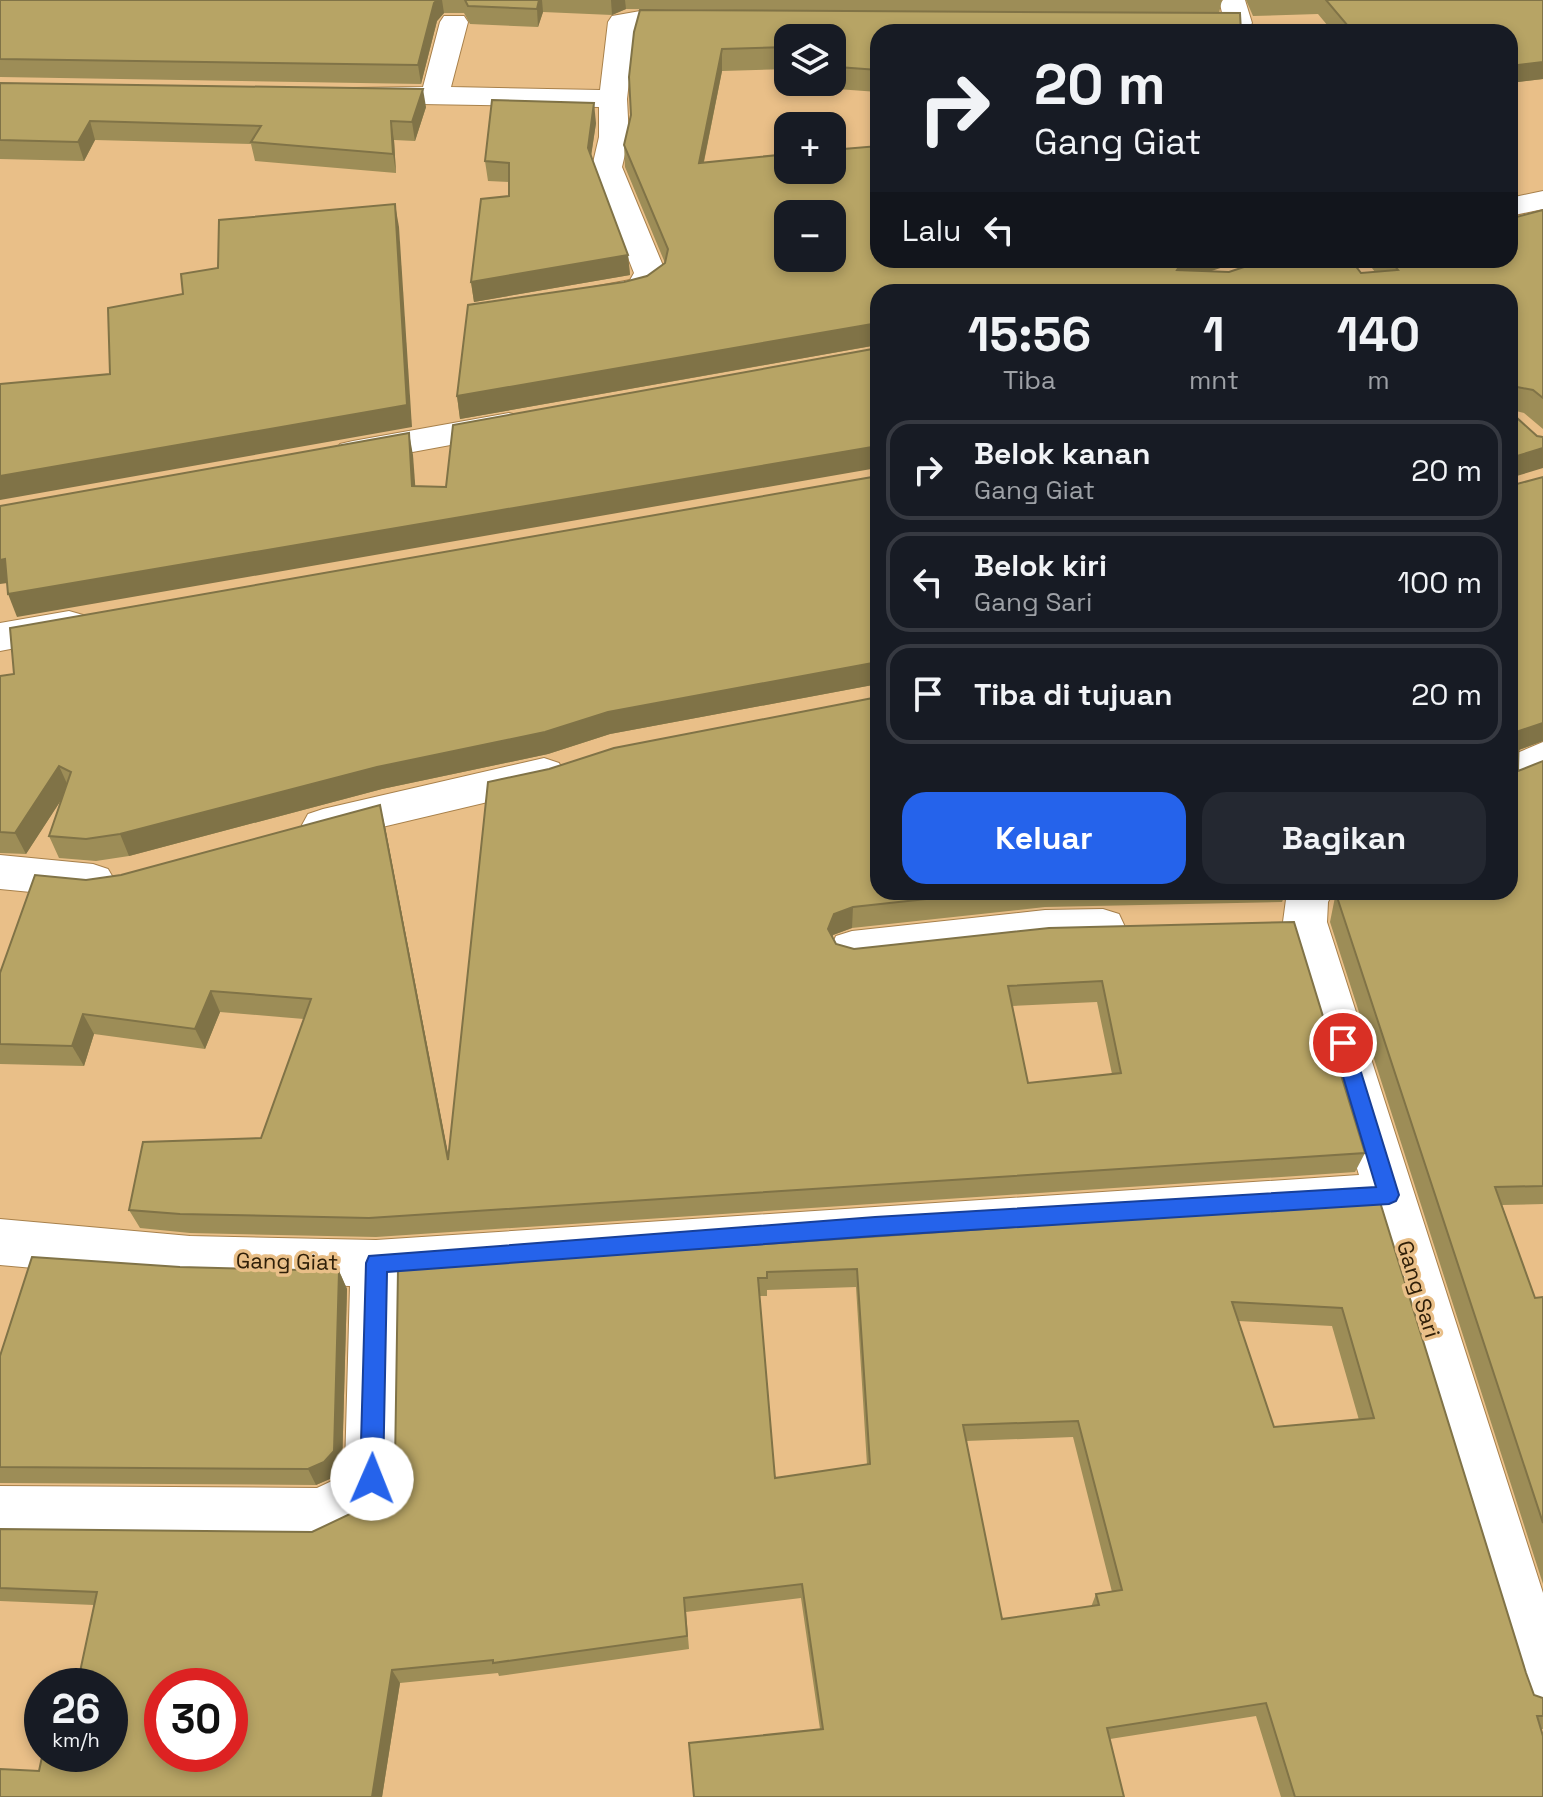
<!DOCTYPE html>
<html lang="id">
<meta charset="utf-8">
<style>
body{margin:0;font-family:"Space Grotesk",sans-serif;background:#242831;color:#f1f3f6;height:100vh;display:flex;flex-direction:column;font-size:30px;white-space:nowrap}
*{box-sizing:border-box;margin:0}
p{font-size:26px;color:#9ea1a6}
.icon{flex:none;width:44px;height:44px;fill:none;stroke:currentColor;stroke-width:2;stroke-linecap:round;stroke-linejoin:round}
.map{position:relative;flex:1;overflow:hidden}
.panel{position:absolute;left:870px;top:284px;width:648px;height:616px;display:flex;flex-direction:column;background:#171b24;border-radius:24px;box-shadow:0 4px 12px #0003}
.panel>*{flex:none}
.banner{position:absolute;left:870px;top:24px;width:648px;height:244px;border-radius:24px;box-shadow:0 4px 12px #0003;background:#171b24;color:#f1f3f6;overflow:hidden}
.controls{position:absolute;left:774px;top:24px;display:grid;gap:16px}
.controls a{display:grid;place-items:center;width:72px;height:72px;border-radius:16px;background:#171b24;box-shadow:0 4px 12px #0003;font-size:40px}
.speed{position:absolute;left:24px;top:1668px;display:flex;gap:16px;font-size:40px;font-weight:700;text-align:center}
.speed>*{display:grid;place-content:center;width:104px;height:104px;border-radius:50%;background:#171b24;box-shadow:0 4px 12px #0003;line-height:1}
.speed small{font-size:20px;font-weight:400}
.speed .limit{border:12px solid #d22;background:#fff;color:#111}
.pin{position:absolute;display:grid;place-items:center;width:68px;height:68px;color:#fff;margin:-34px;border:4px solid #fff;border-radius:50%;box-shadow:0 2px 8px #0007}
.me{position:absolute;width:88px;margin:-44px;rotate:1deg;stroke-linejoin:round;filter:drop-shadow(0 0 6px #0008)}
.turn{display:flex;align-items:center;gap:28px;height:168px;padding:0 32px;font-size:36px}
.turn .icon{width:104px;height:104px;stroke-width:2.5}
.turn b{display:block;font-size:56px;line-height:68px}
.then{display:flex;align-items:center;height:76px;padding:0 32px;background:#0003;gap:16px;font-size:30px}
.eta{display:flex;justify-content:space-evenly;align-items:center;height:136px;text-align:center}
.eta b{font-size:48px;font-weight:800;line-height:56px}
.primary-button{display:flex;gap:16px;margin-top:auto;padding:16px 32px}
.primary-button a{flex:1;height:92px;border-radius:24px;background:#2563eb;color:#fff;font-size:32px;font-weight:800;line-height:92px;text-align:center}
.primary-button a+a{background:#242831;color:#f1f3f6}
ul{padding:0;list-style:none}
li{display:flex;align-items:center;gap:24px;height:100px;margin:0 16px 12px;padding:0 16px;border:4px solid #363941;border-radius:24px}
li div{flex:1}
li b{display:block;font-size:30px}
li em{font-style:normal}
.map>svg:first-child{display:block}
.lines{fill:none;stroke-linecap:round;stroke-linejoin:round}
.minor-casing{stroke:#a8814b;stroke-width:2}
.minor{fill:#fff;fill-rule:evenodd}
.wall{fill:#9d8d57;fill-rule:evenodd}
.shaded-wall{fill:#807347}
.building{fill:#b7a465;stroke:#807347;stroke-width:2;fill-rule:evenodd}
.route{fill:#2563eb;stroke:#184099;stroke-width:2}
.labels{text-anchor:middle;stroke-width:7;stroke-linejoin:round;paint-order:stroke}
.street-label{font-size:22px;fill:#302009;stroke:#e9bf88}
</style>
<div class="map">
<svg width="1543" height="1797" viewBox="0 0 1543 1797">
<rect width="100%" height="100%" fill="#e9bf88"/>
<g class="lines">
<g class="minor-casing">
<g id="minor">
<polygon points="1223,0 1245,0 1252,23 1246,32 1180,32 1182,23 1224,21 1220,4"/>
<polygon points="646,10 709,13 713,19 709,25 699,27 635,28 627,99 629,137 622,167 666,273 654,295 600,305 588,302 584,295 588,288 630,280 634,273 592,167 599,137 599,107 362,103 352,100 348,94 352,88 423,87 440,22 444,16 464,16 468,22 451,87 600,90 608,22 612,16"/>
<polygon points="1543,191 1543,209 1510,216 1510,198"/>
<polygon points="509,413 521,416 527,424 521,432 353,463 340,460 335,452 340,444 353,441"/>
<polygon points="69,611 83,615 88,625 83,635 0,651 0,623"/>
<polygon points="1543,742 1543,776 1510,791 1510,756"/>
<polygon points="544,758 559,763 565,774 559,785 323,841 308,836 302,825 308,814 323,809"/>
<polygon points="0,855 93,864 108,869 115,881 108,893 93,898 0,889"/>
<polygon points="1287,892 1333,892 1328,902 1327,922 1543,1593 1543,1714 1522,1706 1514,1685 1372,1218 401,1284 399,1479 391,1498 374,1518 321,1544 0,1542 0,1486 317,1488 334,1480 345,1468 350,1286 190,1282 0,1265 0,1219 190,1236 376,1240 1359,1175 1283,922"/>
<polygon points="1103,909 1119,914 1125,927 1119,940 1103,945 1045,946 852,967 836,962 830,949 836,936 852,931 1045,910"/>
</g>
</g>
<use href="#minor" class="minor"/>
</g>
<g class="wall">
<polygon points="0,0 1222,0 1219,13 878,32 878,92 837,89 838,68 832,68 832,38 788,38 788,69 722,71 704,162 878,260 1229,272 1361,273 1375,272 1366,260 1510,260 1513,218 1543,210 1543,429 1524,413 1516,411 1517,484 1543,477 1543,741 1519,750 1518,771 1543,761 1543,1204 1502,1205 1535,1298 1543,1297 1543,1584 1330,922 1336,892 1510,892 1510,292 878,292 878,345 460,419 457,396 624,282 647,276 665,263 625,167 624,145 631,115 629,77 834,11 626,9 612,15 543,12 538,27 470,24 464,13 444,13 437,21 421,84 0,77"/>
<polygon points="1246,0 1543,0 1543,79 1510,83 1510,32 1333,32 1318,14 1253,16"/>
<polygon points="0,83 426,107 415,141 394,140 396,173 255,161 251,144 95,140 84,161 0,159"/>
<polygon points="596,123 591,157 628,255 630,275 474,302 471,282 509,196 509,182 488,181 485,161"/>
<polygon points="878,476 878,684 610,734 548,754 382,789 129,856 96,861 59,858 49,836 61,800 26,854 0,853 0,676 14,674"/>
<path d="M385 827 448 1155 878 892H1286L1282 902 1045 907 852 928 833 935 832 937 836 944 854 949 1049 928 1365 1153 1355 1172 376 1237 190 1233 140 1228 129 1210 261 1138 304 1019 220 1012 205 1049 94 1034 84 1066 0 1064V973L86 880 121 875ZM1097 1002 1112 1074 1028 1083 1012 1006Z"/>
<path d="M1380 1202 1526 1673 1534 1695 1543 1698V1729H1541L1543 1797H1281L1256 1716 1110 1739 820 1729 801 1598 686 1612 689 1649 499 1676 498 1673 400 1683 382 1797H0L62 1757 94 1605 0 1601V1529L312 1532 369 1505 386 1484 395 1464 398 1269ZM856 1287 867 1465 775 1478 759 1296H767V1290ZM1238 1321 1332 1326 1359 1420 1274 1427ZM1073 1437 1112 1592 1096 1594 1091 1607 1002 1619 966 1441Z"/>
<polygon points="180,1267 339,1271 347,1289 342,1467 332,1478 316,1485 0,1483 0,1356"/>
</g>
<g class="shaded-wall">
<polygon points="437,0 442,0 444,13 437,21 421,84 418,65 434,3"/>
<polygon points="539,0 542,0 543,12 538,27 537,9"/>
<polygon points="611,0 625,0 626,9 612,15"/>
<polygon points="722,49 722,71 699,185 699,163"/>
<polygon points="1543,62 1543,79 1510,83 1510,66"/>
<polygon points="423,89 426,107 415,141 412,122"/>
<polygon points="594,103 596,123 589,168 588,148"/>
<polygon points="90,121 95,140 84,161 78,142"/>
<polygon points="391,121 394,140 396,173 393,154"/>
<polygon points="395,204 399,227 412,427 0,500 0,476"/>
<polygon points="628,255 630,275 474,302 471,282"/>
<polygon points="1183,260 1244,260 1179,282 1177,270"/>
<polygon points="878,323 877,345 460,419 457,396"/>
<polygon points="409,433 413,455 417,509 412,486"/>
<polygon points="878,446 877,468 17,617 8,594"/>
<polygon points="1543,448 1543,468 1510,478 1517,456"/>
<polygon points="5,559 15,582 0,584 0,560"/>
<polygon points="878,662 878,684 610,734 548,754 382,789 129,856 120,834 377,767 608,712"/>
<polygon points="1543,723 1543,741 1510,753 1519,731"/>
<polygon points="59,766 69,788 26,854 15,833"/>
<polygon points="380,805 385,827 453,1179 448,1160"/>
<polygon points="853,907 852,928 833,935 827,950 828,929 834,914"/>
<polygon points="211,991 220,1012 205,1049 195,1029"/>
<polygon points="83,1014 94,1034 84,1066 72,1046"/>
<polygon points="339,1271 347,1289 342,1467 332,1478 316,1485 308,1469"/>
<polygon points="392,1670 400,1683 382,1797 372,1797"/>
</g>
<g class="building">
<polygon points="0,0 437,0 434,3 418,65 0,59"/>
<polygon points="465,0 539,0 537,9 468,6"/>
<polygon points="1326,0 1543,0 1543,62 1510,66 1510,32 1353,32"/>
<path d="M640 10 1240 13 1241 32H878V70L838 67 843 46H832V38H788V47L722 49 699 163 788 154V170H832V150L878 146V260H1183L1177 270 1229 272 1265 260H1351L1361 273 1398 270 1390 260H1510V215L1513 218 1543 210V398L1533 390 1517 387 1516 417 1537 436 1543 437V448L1517 456V484L1543 477V723L1519 731 1518 771 1543 761V1186L1495 1187 1535 1298 1543 1297V1523L1338 900 1340 892H1510V292H878V323L457 396 468 305 624 282 647 276 665 263 668 249 624 145 631 115 629 77 634 32ZM788 214H832V258H788Z"/>
<polygon points="0,83 423,89 412,122 391,121 393,154 251,142 261,126 90,121 78,142 0,140"/>
<polygon points="492,100 594,103 588,148 628,255 471,282 481,199 509,196 509,163 485,161"/>
<polygon points="395,204 407,405 0,476 0,384 110,374 108,308 183,294 181,274 218,268 219,220"/>
<polygon points="878,348 878,446 8,594 5,559 0,560 0,506 409,433 412,486 446,487 453,425"/>
<polygon points="878,476 878,662 608,712 545,732 377,767 120,834 86,839 49,836 71,772 59,766 15,833 0,832 0,676 14,674 10,628"/>
<path d="M878 697V892H990L853 907 834 914 828 929 836 944 854 949 1049 928 1294 922 1365 1153 369 1218 180 1214 129 1210 143 1142 261 1138 311 999 211 991 195 1029 83 1014 72 1046 0 1044V973L35 875 86 880 121 875 380 805 448 1160 488 782 549 769 614 748ZM1102 981 1121 1073 1028 1083 1008 986Z"/>
<path d="M1380 1202 1526 1673 1534 1695 1543 1698V1716H1537L1543 1736V1797H1295L1266 1703 1107 1728 1124 1797H694L689 1743 823 1729 802 1584 684 1598 687 1636 493 1663V1660L392 1670 372 1797H0V1769L39 1771 42 1757H62V1754H110V1686H77L97 1592 0 1588V1529L312 1532 369 1505 386 1484 395 1464 398 1269ZM857 1269 870 1464 775 1478 758 1278H767V1272ZM1232 1302 1342 1308 1374 1418 1274 1427ZM1078 1421 1122 1590 1096 1594 1099 1605 1002 1619 963 1425ZM162 1686H230V1754H162Z"/>
<polygon points="32,1257 180,1267 339,1271 334,1451 324,1462 308,1469 0,1467 0,1356"/>
</g>
<polygon class="route" points="1343,1035 1352,1043 1399,1195 1396,1201 1389,1204 875,1236 387,1272 383,1479 380,1487 372,1490 364,1487 360,1479 366,1263 369,1256 875,1217 1376,1187 1333,1043"/>
<g class="labels">
<g class="street-label">
<text transform="translate(287 1261) rotate(1)" y="8">Gang Giat</text>
<text transform="translate(1419 1289) rotate(73)" y="8">Gang Sari</text>
</g>
</g>
</svg>
<div class="controls">
<a><svg class="icon" aria-label="layers" viewBox="0 0 24 24"><path d="M12 4l9 5-9 5-9-5zM3 14l9 5 9-5"/></svg></a>
<a>+</a>
<a>−</a>
</div>
<div class="speed"><div>26<small>km/h</small></div><div class="limit">30</div></div>
<div class="pin" style="left:1343px;top:1043px;background:#d93025"><svg class="icon" aria-label="arrive" viewBox="0 0 24 24"><path d="M6 21V4h12l-3 4 3 4H6"/></svg></div>
<svg class="me" style="left:372px;top:1479px" viewBox="-20 -20 40 40"><circle r="19" fill="#fff"/><path d="M0-13L10 11 0 6-10 11z" fill="#2563eb"/></svg>
<div class="banner">
<div class="turn"><svg class="icon" aria-label="right" viewBox="0 0 24 24"><path d="M7 20v-9h11M14 6l5 5-5 5"/></svg><div><b>20 m</b>Gang Giat</div></div>
<div class="then">Lalu<svg class="icon" aria-label="left" viewBox="0 0 24 24"><path d="M17 20v-9H6M10 6l-5 5 5 5"/></svg></div>
</div>
<section class="panel">
<div class="eta">
<div><b>15:56</b><p>Tiba</p></div>
<div><b>1</b><p>mnt</p></div>
<div><b>140</b><p>m</p></div>
</div>
<ul>
<li><svg class="icon" aria-label="right" viewBox="0 0 24 24"><path d="M7 20v-9h11M14 6l5 5-5 5"/></svg><div><b>Belok kanan</b><p>Gang Giat</p></div><em>20 m</em></li>
<li><svg class="icon" aria-label="left" viewBox="0 0 24 24"><path d="M17 20v-9H6M10 6l-5 5 5 5"/></svg><div><b>Belok kiri</b><p>Gang Sari</p></div><em>100 m</em></li>
<li><svg class="icon" aria-label="arrive" viewBox="0 0 24 24"><path d="M6 21V4h12l-3 4 3 4H6"/></svg><div><b>Tiba di tujuan</b></div><em>20 m</em></li>
</ul>
<div class="primary-button"><a>Keluar</a><a>Bagikan</a></div>
</section>
</div>
